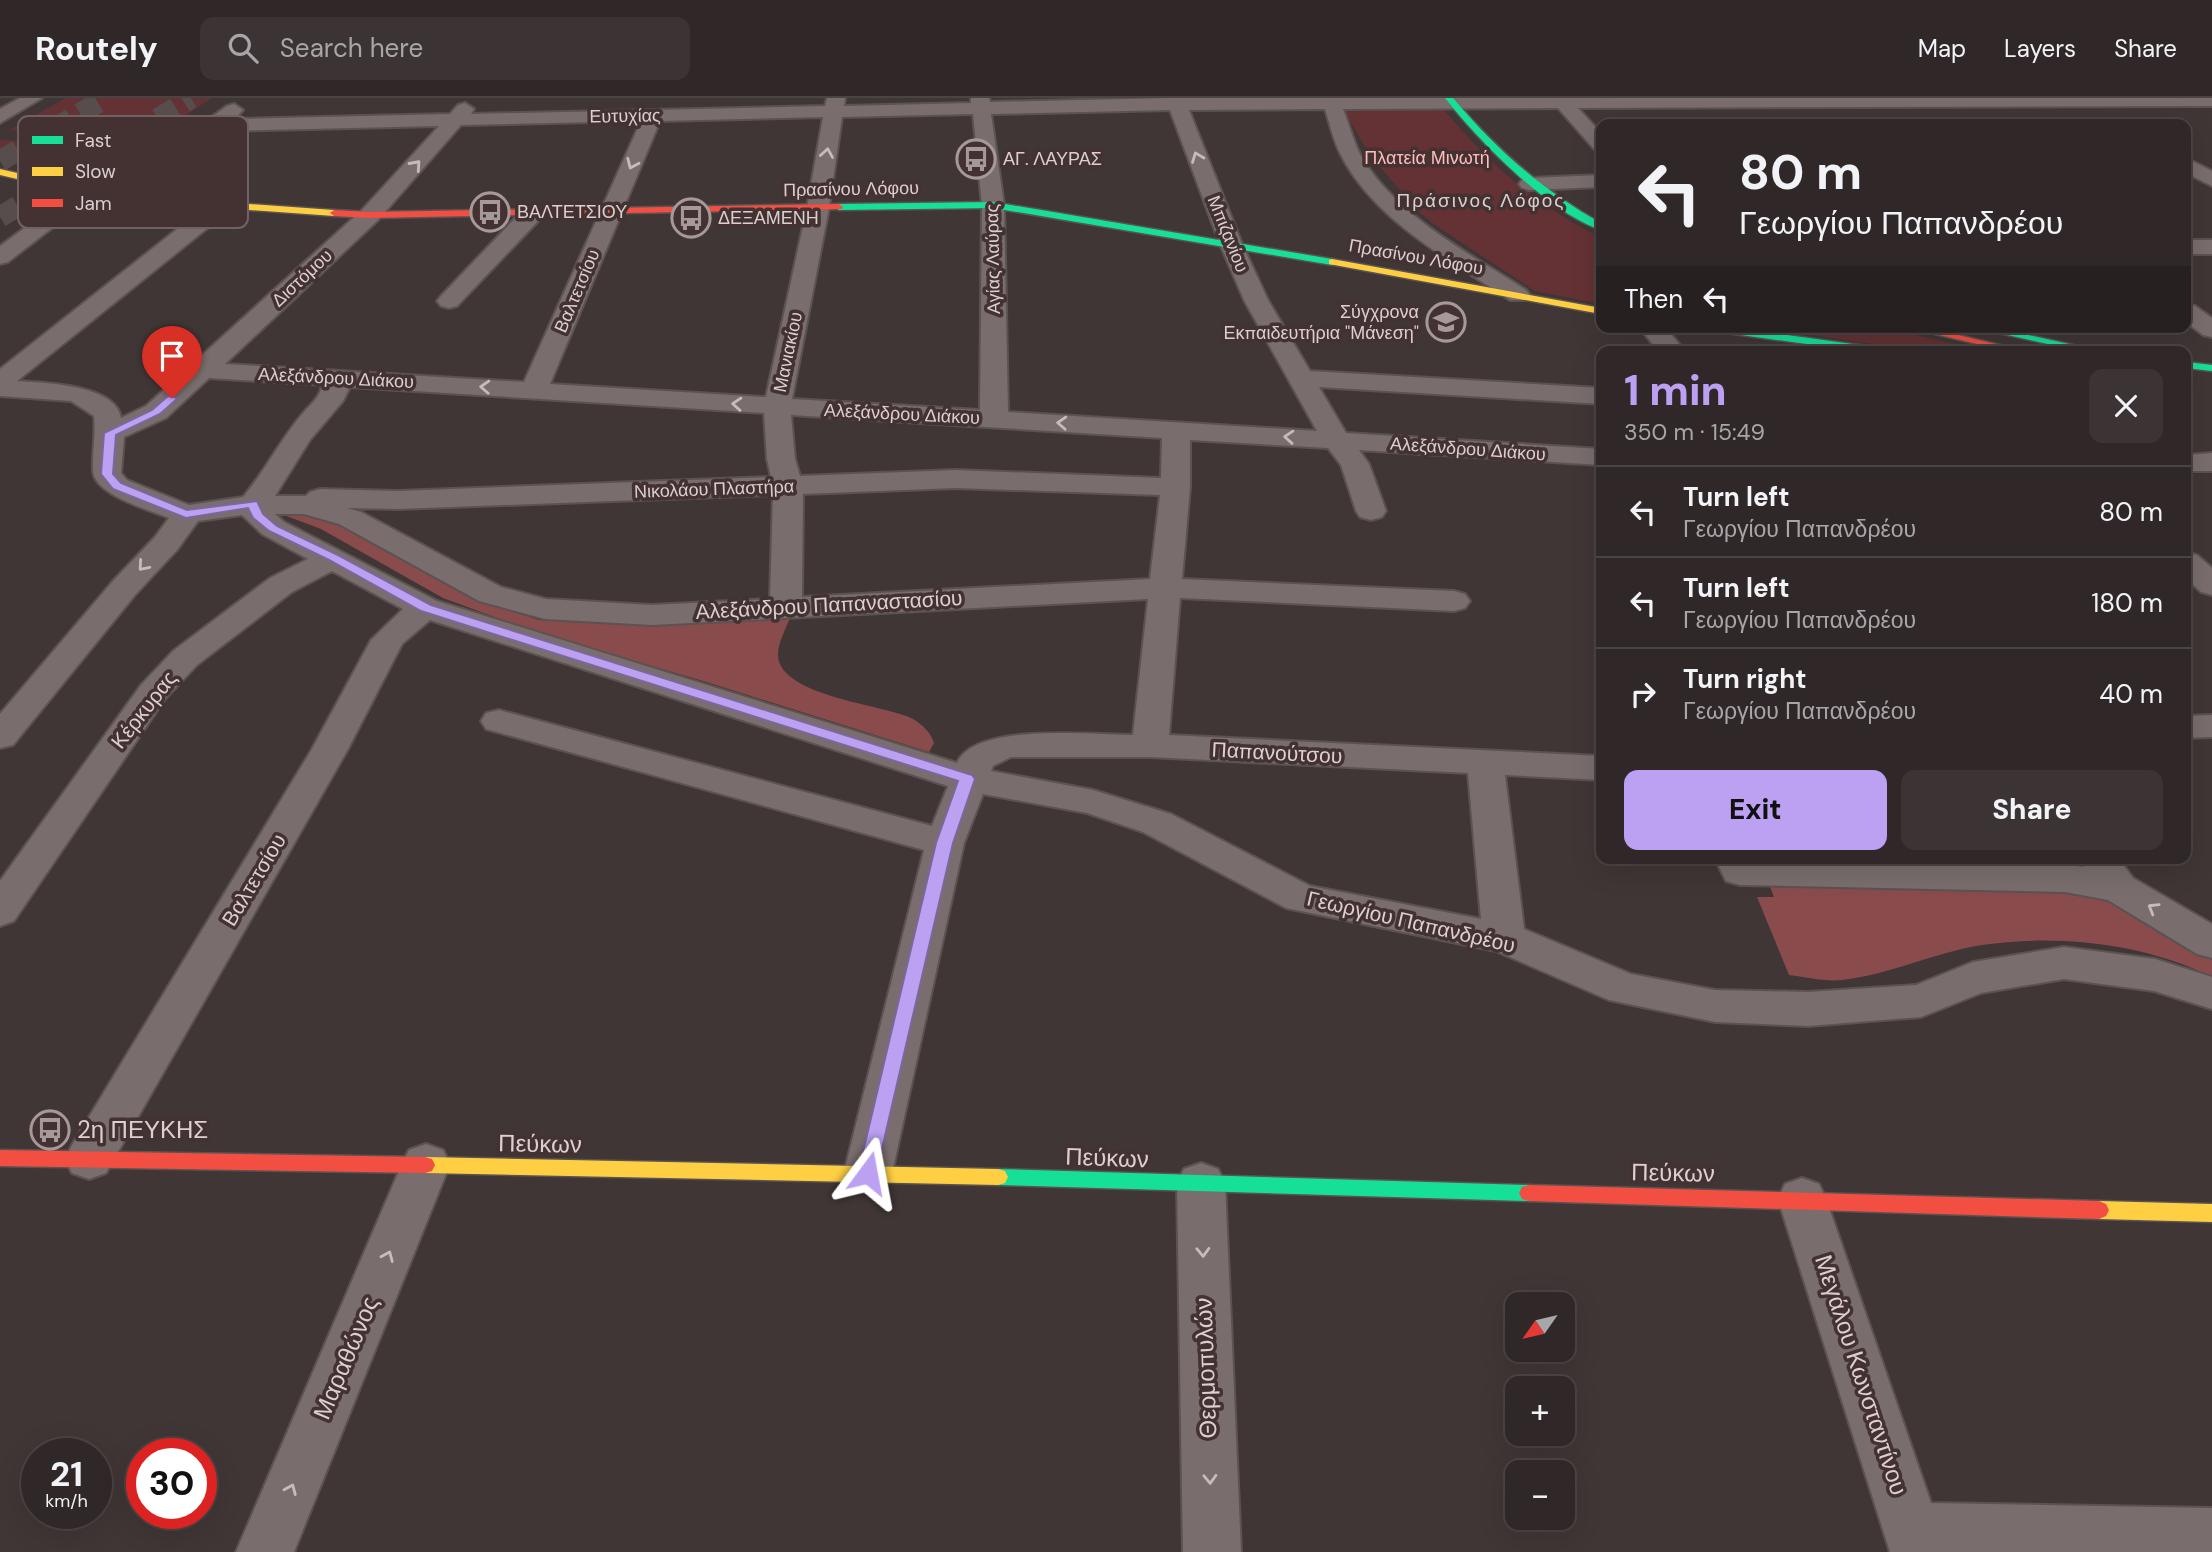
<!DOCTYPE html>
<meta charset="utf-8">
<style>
body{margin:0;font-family:"DM Sans",sans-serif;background:#3c3434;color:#f1f3f6;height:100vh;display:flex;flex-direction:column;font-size:26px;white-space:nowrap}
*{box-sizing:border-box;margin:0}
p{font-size:23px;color:#a8a6a8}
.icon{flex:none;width:38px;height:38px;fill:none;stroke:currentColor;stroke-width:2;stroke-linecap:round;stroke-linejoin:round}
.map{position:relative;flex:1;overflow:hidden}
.panel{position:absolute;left:1596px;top:248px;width:595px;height:518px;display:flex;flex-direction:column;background:#302828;border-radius:14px;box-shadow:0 7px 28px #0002,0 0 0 2px #4b4445}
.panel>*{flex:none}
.banner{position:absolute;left:1596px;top:21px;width:595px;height:214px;border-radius:14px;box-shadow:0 7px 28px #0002,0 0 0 2px #4b4445;background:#302828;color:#f1f3f6;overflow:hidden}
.needle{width:46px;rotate:236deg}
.controls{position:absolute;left:1505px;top:1194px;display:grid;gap:14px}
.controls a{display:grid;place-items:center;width:70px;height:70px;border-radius:14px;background:#302828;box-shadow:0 7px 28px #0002,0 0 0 2px #4b4445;font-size:35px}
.speed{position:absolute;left:21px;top:1340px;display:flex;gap:14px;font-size:35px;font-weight:700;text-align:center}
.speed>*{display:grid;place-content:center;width:91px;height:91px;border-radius:50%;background:#302828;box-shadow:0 7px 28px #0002,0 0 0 2px #4b4445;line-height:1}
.speed small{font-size:18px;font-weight:400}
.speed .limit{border:10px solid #d22;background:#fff;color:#111}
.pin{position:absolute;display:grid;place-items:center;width:60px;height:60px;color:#fff;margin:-72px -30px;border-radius:50% 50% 50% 0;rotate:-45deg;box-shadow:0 0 7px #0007}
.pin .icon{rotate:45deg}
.me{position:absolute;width:77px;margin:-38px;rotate:13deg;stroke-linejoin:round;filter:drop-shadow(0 0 5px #0008)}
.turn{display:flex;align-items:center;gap:24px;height:147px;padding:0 28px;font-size:32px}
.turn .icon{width:91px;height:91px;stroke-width:2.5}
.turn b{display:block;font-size:49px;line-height:60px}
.then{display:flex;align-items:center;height:66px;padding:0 28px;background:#0003;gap:14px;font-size:26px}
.round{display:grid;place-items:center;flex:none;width:74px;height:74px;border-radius:14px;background:#3c3434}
.summary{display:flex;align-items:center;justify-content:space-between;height:119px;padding:0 28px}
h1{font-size:42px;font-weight:800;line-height:52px;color:#bca0f2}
.action{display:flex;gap:14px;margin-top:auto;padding:14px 28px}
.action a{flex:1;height:80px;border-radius:14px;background:#bca0f2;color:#111;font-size:28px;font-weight:800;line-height:80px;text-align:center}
.action a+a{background:#3c3434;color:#f1f3f6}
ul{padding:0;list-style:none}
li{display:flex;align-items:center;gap:21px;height:91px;padding:0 28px;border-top:2px solid #4b4445}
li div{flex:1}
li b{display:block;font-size:26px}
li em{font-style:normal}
header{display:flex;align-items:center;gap:42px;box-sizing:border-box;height:98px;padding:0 35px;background:#302828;border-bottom:2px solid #4b4445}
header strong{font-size:33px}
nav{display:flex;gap:38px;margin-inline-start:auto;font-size:24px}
.search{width:490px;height:63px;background:#3c3434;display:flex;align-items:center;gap:18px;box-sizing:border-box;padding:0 24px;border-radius:14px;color:#a8a6a8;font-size:26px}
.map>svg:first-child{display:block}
.green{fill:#643234}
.forest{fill:#8a4b4c}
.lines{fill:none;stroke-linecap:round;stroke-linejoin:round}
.highway-tunnel{stroke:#574d4d;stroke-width:21;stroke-dasharray:21 10;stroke-linecap:butt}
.street-casing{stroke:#5b5252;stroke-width:4}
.fast-casing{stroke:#5b5252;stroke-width:3}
.slow-casing{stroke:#5b5252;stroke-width:3}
.jam-casing{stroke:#5b5252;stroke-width:3}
.street{fill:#796d6d;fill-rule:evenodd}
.fast{fill:#16e098;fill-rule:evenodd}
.slow{fill:#ffcf43;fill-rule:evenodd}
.jam{fill:#f24e42;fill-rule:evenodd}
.oneway{stroke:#c7bbbb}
.route{fill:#bca0f2;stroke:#7a689d;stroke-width:2}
.labels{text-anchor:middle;stroke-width:7;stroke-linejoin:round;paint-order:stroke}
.far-street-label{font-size:18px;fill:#dbcfcf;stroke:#443232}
.far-park-label{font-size:18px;fill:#ffbdbd;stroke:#443232}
.far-poi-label{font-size:18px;fill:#dbcfcf;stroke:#443232;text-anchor:start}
.far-neighbourhood-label{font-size:19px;letter-spacing:2px;fill:#dbcfcf;stroke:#443232}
.street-label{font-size:21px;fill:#dbcfcf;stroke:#443232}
.near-poi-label{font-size:24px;fill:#dbcfcf;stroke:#443232;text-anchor:start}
.near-street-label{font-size:24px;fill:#dbcfcf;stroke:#443232}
.key{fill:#443232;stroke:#716161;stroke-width:2}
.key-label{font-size:19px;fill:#dbcfcf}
</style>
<header>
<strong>Routely</strong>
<div class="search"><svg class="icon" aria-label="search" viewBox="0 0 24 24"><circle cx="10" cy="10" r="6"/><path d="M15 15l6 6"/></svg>Search here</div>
<nav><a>Map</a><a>Layers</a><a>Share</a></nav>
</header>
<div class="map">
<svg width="2212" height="1454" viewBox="0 0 2212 1454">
<rect width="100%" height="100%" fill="#403636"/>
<g class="green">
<polygon points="66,0 212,0 157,36 9,32"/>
<path d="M1444 12C1489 66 1538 109 1601 139V206L1535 193 1435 127 1419 114 1372 60 1344 13Z"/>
<polygon points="0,42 49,44 34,54 0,53"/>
<polygon points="1754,229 1877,229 1993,254 1929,254"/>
</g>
<g class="forest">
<path d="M283 413 321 418 379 443 447 487 490 506 539 522 611 526 790 520C786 530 778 545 778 556 777 599 888 607 913 621 923 627 931 635 934 645L929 654 703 583 538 535 443 500 321 431 284 417Z"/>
<path d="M1769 786 2023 788 2107 803 2126 810 2212 859V879C2143 845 2057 836 1982 847 1936 854 1889 877 1842 882 1825 884 1806 879 1789 877L1757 799H1774Z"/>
</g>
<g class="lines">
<g class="highway-tunnel">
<polyline points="0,63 106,0"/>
<polyline points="0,119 191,0"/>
</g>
<g class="street-casing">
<g id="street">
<polygon points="20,0 42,0 0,25 0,11"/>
<path d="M827 0H845L844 8 971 5V0H989L990 4 1166 0H2212V8L1578 10 1601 35V53L1594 51 1558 10 1343 11C1349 26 1353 42 1360 56 1395 118 1469 155 1526 192L1530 197 1526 202H1510C1450 162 1375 123 1341 57 1333 42 1330 26 1325 11L1189 12 1242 146 1268 202 1310 273 1601 290V306L1319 289 1346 335 1601 351V367L1359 352 1369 366 1386 413 1382 419 1371 422 1360 419 1356 413 1341 367 1328 350 1190 342V389L1182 481 1454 493 1465 496 1470 503 1465 510 1454 513 1180 500 1169 637 1601 658V682L1505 677 1524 831 1631 876 1715 892 1808 894 1916 887 1973 864 2064 849 2155 861 2212 879V911L2154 893 2064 881 1981 895 1921 919 1808 928 1715 924 1609 902 1496 853 1286 810 1143 734 1087 715 983 696 964 745 892 1075 885 1089 868 1095 851 1089 844 1075 924 752 486 631 481 623 486 615 499 612 932 728 948 688 430 522 402 546 348 651 106 1075 89 1081 72 1075 65 1061 72 1047 312 651 371 542 403 511 332 473 292 494 197 567 165 601 14 823 0 828V783L141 587 173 553 270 480 308 461 262 436 242 417 198 423 177 452 135 497 13 647 0 650V616L113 483 155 439 169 420C150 412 94 397 93 373 92 354 96 337 94 318L71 303 0 298V271L214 102H230L233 107 230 112 17 283C43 285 116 286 121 320L146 308 362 112 439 28 218 33 128 97H114L111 93 114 89 227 8 234 6 243 12 234 21 450 16 458 7 465 5 474 11 471 16 825 8ZM1170 12 1220 146 1244 202 1317 333 1008 314 1004 107 991 16ZM973 16 982 107 980 312 792 301 829 110 842 19ZM823 19 807 110 766 299 550 286 660 23ZM641 23 524 284 225 266 378 122 461 27ZM209 280 322 287C320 299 312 305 304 314 281 340 266 372 243 399L189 407 127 382 121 375 124 339 166 320ZM350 289 764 315 767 361 771 379 398 393 320 391 310 394 306 398H275L310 342 343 303ZM791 317 1162 340 1161 380 956 372 800 378 795 361ZM956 390 1160 397 1150 481 802 499 803 396ZM773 397 770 501 652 507 546 501 501 489 361 414 347 410 398 411ZM275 416H304L339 426 479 503 545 521 652 527 1148 501 1133 637C1093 637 975 624 957 665L437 503 284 424ZM1011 659H1150L1468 675 1481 821 1310 788 1171 716 1093 692 991 673 993 668Z"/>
<polygon points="2186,60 2212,73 2212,88 2186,75"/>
<polygon points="1601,77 1601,89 1529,92 1522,90 1519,86 1522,82 1529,80"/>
<polygon points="94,82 101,84 104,88 101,92 8,164 0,166 0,148 87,84"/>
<polygon points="532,110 540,111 543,116 540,121 457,208 449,210 441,208 437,203 441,198 524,111"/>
<rect x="2186" y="142" width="26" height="14"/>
<polygon points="2186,206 2195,208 2212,220 2212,239 2203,237 2186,224"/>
<polygon points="1639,229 1665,229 1686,254 1659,254"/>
<polygon points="2212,355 2212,373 2186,373 2186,357"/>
<polygon points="2186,455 2197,457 2212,470 2212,497 2201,494 2186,480"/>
<polygon points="2212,617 2212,639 2186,640 2186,618"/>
<polygon points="1715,761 2065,766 2083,769 2088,761 2119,761 2133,780 2212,826 2212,860 2197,856 2108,802 2065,794 1740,787 1726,783"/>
<polygon points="426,1046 443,1052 450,1066 294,1454 236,1454 402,1066 409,1052"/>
<polygon points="1201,1065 1218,1071 1225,1085 1241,1454 1183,1454 1177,1085 1184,1071"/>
<polygon points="1802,1080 1819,1086 1826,1101 1931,1405 2212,1410 2212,1454 1890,1454 1778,1101 1785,1086"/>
</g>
</g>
<g class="fast-casing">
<g id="fast">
<path d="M1445 0H1453C1496 51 1543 93 1601 125V132C1549 115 1479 43 1445 0Z"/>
<polygon points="993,104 1332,161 1337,164 1332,167 993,110 839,112 835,109 839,106"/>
<polygon points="1700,229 1729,229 1889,251 1894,254 1864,254 1705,232"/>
<polygon points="1972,229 1993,229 2105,254 2083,254"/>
<polygon points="2186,264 2212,267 2212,273 2186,270"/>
<polygon points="998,1071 1529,1087 1536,1089 1539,1095 1536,1101 1529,1103 998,1087 991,1085 988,1079 991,1073"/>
</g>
</g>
<g class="slow-casing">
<g id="slow">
<polygon points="0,71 60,85 94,85 222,104 334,112 338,115 334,118 222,110 94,91 60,91 0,77"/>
<polygon points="1332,161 1601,210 1601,216 1329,166 1329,162"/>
<polygon points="425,1059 998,1071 1005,1073 1008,1079 1005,1085 998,1087 425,1075 418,1073 415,1067 418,1061"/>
<polygon points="2099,1103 2212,1106 2212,1124 2099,1121 2092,1118 2089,1112 2092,1106"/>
</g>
</g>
<g class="jam-casing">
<g id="jam">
<polygon points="839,106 843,109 842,111 370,120 334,118 330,115 334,112 370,114"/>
<polygon points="1905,229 1925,229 2008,249 2003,252"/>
<polygon points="0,1052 425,1059 432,1061 435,1067 432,1073 425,1075 0,1068"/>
<polygon points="1529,1087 2099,1103 2106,1106 2109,1112 2106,1118 2099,1121 1529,1103 1522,1101 1519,1095 1522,1089"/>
</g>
</g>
<use href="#street" class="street"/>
<use href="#fast" class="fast"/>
<use href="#slow" class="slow"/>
<use href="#jam" class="jam"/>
</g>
<defs><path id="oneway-chevron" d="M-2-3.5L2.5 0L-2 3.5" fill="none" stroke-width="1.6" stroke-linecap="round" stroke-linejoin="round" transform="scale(1.75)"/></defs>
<g class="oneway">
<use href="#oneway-chevron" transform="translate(827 55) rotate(-81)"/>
<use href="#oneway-chevron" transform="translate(1197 59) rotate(-111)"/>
<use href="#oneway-chevron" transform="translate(632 66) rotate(114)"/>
<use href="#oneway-chevron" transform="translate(416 67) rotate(-48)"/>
<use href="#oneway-chevron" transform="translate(485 289) rotate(-177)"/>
<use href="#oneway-chevron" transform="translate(737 306) rotate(-176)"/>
<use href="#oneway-chevron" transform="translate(1062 325) rotate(-177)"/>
<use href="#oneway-chevron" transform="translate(1289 339) rotate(-176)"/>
<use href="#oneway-chevron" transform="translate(143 468) rotate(131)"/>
<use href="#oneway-chevron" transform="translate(2153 810) rotate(-149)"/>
<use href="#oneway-chevron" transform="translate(1203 1154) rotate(88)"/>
<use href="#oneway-chevron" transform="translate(388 1158) rotate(-67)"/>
<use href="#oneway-chevron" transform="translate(1210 1381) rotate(88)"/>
<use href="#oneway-chevron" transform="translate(291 1391) rotate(-67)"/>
</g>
<polygon class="route" points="168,298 178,300 160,316 116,337 113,376 121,385 187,412 257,403 263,416 277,428 338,457 431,507 972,677 975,681 953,745 875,1081 868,1084 861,1081 858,1075 936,745 958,683 421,513 329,462 269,433 253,420 248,410 186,420 113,391 101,376 104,335 152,312"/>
<defs>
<g id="bus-ring" transform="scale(2.0125)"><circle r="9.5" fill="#443232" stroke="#a59999" stroke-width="1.5"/><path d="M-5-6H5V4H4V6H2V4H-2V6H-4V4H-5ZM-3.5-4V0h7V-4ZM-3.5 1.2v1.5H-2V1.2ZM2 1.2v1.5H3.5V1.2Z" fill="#a59999"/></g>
<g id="school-ring" transform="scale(2.0125)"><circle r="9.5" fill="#443232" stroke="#a59999" stroke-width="1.5"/><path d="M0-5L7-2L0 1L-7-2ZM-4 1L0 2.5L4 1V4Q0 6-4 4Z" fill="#a59999"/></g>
</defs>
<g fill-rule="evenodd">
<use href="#bus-ring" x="976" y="61"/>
<use href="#bus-ring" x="490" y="114"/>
<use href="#bus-ring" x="691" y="120"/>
<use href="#school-ring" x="1446" y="224"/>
<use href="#bus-ring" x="50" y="1032"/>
</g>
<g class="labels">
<g class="far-street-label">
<text transform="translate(625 18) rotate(-1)" y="6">Ευτυχίας</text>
<text transform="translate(851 91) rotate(-1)" y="6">Πρασίνου Λόφου</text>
<text transform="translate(1228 136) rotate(68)" y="6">Μπιζανίου</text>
<text transform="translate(1416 159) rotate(10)" y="6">Πρασίνου Λόφου</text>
<text transform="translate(993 161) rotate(-91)" y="6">Αγίας Λαύρας</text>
<text transform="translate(302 180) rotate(-43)" y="6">Διστόμου</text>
<text transform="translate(577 193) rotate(-67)" y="6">Βαλτετσίου</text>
<text transform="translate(788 254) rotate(-78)" y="6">Μανιακίου</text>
<text transform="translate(336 280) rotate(3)" y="6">Αλεξάνδρου Διάκου</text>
<text transform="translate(902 316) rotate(3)" y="6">Αλεξάνδρου Διάκου</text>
<text transform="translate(1468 351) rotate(4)" y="6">Αλεξάνδρου Διάκου</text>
<text transform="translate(714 391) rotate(-2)" y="6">Νικολάου Πλαστήρα</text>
</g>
<g class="far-park-label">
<text x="1427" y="66">Πλατεία Μινωτή</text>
</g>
<g class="far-poi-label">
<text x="1003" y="67">ΑΓ. ΛΑΥΡΑΣ</text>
<text x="517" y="120">ΒΑΛΤΕΤΣΙΟΥ</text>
<text x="718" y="126">ΔΕΞΑΜΕΝΗ</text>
<text x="1419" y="220" text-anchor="end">Σύγχρονα<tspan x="1419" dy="21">Εκπαιδευτήρια "Μάνεση"</tspan></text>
</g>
<g class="far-neighbourhood-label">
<text x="1481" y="109">Πράσινος Λόφος</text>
</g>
<g class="street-label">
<text transform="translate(829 507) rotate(-3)" y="7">Αλεξάνδρου Παπαναστασίου</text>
<text transform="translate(144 612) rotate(-52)" y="7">Κέρκυρας</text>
<text transform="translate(1277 655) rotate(3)" y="7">Παπανούτσου</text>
<text transform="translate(254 782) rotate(-59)" y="7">Βαλτετσίου</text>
<text transform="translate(1411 824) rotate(13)" y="7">Γεωργίου Παπανδρέου</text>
</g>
<g class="near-poi-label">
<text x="77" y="1040">2η ΠΕΥΚΗΣ</text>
</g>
<g class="near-street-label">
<text transform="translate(540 1046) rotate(1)" y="8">Πεύκων</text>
<text transform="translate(1107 1060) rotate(2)" y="8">Πεύκων</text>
<text transform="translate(1673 1075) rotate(1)" y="8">Πεύκων</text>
<text transform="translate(346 1260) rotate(-67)" y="8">Μαραθώνος</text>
<text transform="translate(1206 1270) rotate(-92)" y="8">Θερμοπυλών</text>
<text transform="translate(1861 1277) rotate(72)" y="8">Μεγάλου Κωνσταντίνου</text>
</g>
</g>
<rect x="18" y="18" width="230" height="112" rx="10" class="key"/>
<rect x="32" y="38" width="31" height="8" fill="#16e098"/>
<rect x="32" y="69" width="31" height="9" fill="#ffcf43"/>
<rect x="32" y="101" width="31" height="8" fill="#f24e42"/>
<g class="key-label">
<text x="75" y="49">Fast</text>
<text x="75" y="80">Slow</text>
<text x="75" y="112">Jam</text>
</g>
</svg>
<div class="controls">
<a><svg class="needle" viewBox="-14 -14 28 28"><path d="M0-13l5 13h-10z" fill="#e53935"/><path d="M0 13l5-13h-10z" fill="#a8a6a8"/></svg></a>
<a>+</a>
<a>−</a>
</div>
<div class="speed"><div>21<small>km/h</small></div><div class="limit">30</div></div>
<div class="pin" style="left:172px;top:300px;background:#d93025"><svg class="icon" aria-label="arrive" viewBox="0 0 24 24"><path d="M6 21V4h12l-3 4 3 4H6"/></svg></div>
<svg class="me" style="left:868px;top:1075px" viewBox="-20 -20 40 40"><path d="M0-17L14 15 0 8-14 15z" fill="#bca0f2" stroke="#fff" stroke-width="4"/></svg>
<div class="banner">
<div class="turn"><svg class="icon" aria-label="left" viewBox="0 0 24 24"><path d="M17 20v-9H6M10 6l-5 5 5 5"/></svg><div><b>80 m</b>Γεωργίου Παπανδρέου</div></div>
<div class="then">Then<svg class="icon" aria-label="left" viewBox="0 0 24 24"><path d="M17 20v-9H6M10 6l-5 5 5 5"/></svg></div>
</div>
<section class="panel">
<div class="summary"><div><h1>1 min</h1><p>350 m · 15:49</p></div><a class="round"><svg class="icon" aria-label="close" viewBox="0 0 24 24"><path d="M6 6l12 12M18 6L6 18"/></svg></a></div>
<ul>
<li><svg class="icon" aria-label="left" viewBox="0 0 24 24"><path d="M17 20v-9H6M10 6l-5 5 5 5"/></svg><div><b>Turn left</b><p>Γεωργίου Παπανδρέου</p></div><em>80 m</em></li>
<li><svg class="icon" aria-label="left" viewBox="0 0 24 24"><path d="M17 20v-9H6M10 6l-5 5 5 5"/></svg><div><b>Turn left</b><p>Γεωργίου Παπανδρέου</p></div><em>180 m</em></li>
<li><svg class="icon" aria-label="right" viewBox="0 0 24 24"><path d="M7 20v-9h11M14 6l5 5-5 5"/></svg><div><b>Turn right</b><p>Γεωργίου Παπανδρέου</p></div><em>40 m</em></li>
</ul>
<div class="action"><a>Exit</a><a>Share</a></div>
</section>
</div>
